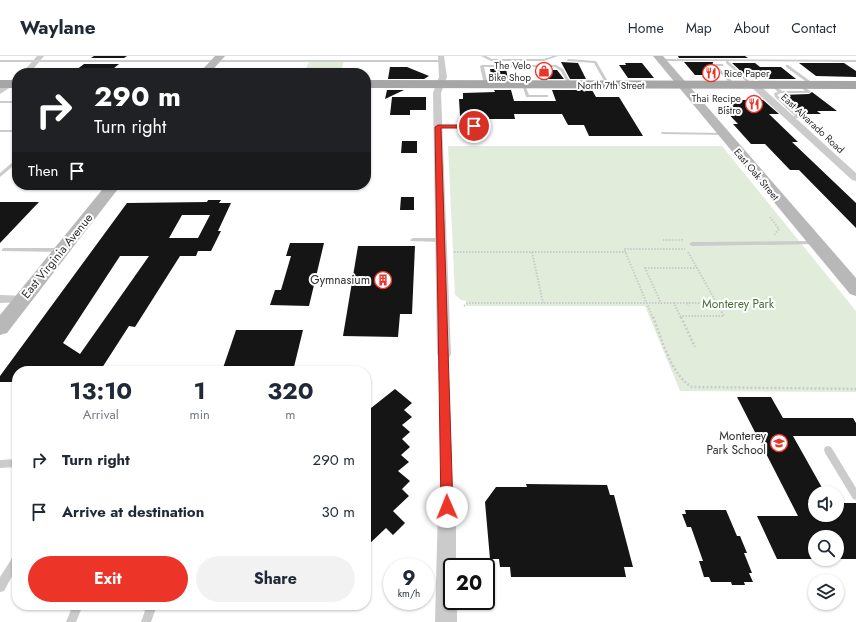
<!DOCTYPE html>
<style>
body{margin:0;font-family:Jost,sans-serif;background:#f2f2f3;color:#1f2937;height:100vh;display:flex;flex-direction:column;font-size:15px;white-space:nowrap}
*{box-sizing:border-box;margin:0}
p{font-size:13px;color:#747a83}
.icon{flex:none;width:22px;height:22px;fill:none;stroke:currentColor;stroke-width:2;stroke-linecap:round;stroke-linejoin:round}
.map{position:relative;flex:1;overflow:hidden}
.drawer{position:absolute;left:12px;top:310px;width:359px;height:244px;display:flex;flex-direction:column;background:#fff;border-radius:16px;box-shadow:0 1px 3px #0004}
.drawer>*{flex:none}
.guide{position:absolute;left:12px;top:12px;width:359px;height:122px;border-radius:16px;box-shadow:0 1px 3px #0004;background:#202124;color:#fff;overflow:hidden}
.controls{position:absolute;left:808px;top:430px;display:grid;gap:8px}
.controls a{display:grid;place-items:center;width:36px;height:36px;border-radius:50%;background:#fff;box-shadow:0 1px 3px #0004;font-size:20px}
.speed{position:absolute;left:383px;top:502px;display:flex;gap:8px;font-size:20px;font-weight:700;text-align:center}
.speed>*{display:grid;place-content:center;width:52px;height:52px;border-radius:50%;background:#fff;box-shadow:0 1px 3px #0004;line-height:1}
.speed small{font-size:10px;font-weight:400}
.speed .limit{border:2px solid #111;border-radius:6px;background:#fff;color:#111}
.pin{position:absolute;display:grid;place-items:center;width:34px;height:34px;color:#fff;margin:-17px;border:2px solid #fff;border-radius:50%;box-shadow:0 1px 4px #0007}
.me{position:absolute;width:44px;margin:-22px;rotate:359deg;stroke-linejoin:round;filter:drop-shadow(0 0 3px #0008)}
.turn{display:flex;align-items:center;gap:14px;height:84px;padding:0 16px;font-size:18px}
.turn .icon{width:52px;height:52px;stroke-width:2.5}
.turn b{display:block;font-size:28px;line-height:34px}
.then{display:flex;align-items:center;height:38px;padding:0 16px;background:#0003;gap:8px;font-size:15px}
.eta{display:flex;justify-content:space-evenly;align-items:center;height:68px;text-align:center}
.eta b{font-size:24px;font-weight:700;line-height:28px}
.action{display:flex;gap:8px;margin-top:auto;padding:8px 16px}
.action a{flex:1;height:46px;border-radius:24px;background:#ed3428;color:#fff;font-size:16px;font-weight:700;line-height:46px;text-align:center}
.action a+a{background:#f2f2f3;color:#1f2937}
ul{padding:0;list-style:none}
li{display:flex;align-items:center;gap:12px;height:52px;padding:0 16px}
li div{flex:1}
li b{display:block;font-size:15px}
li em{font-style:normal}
header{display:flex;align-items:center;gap:24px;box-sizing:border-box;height:56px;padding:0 20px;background:#fff;border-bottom:1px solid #e0e1e3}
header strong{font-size:19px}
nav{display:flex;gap:22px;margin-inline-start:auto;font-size:14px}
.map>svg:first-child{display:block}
.green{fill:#e2ecdb}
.building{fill:#151515;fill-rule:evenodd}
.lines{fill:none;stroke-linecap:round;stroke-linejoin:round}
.path-far1{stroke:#cbcbcb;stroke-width:2;stroke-dasharray:1.5 1.5;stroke-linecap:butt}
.path{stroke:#cbcbcb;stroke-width:2.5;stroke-dasharray:2 2;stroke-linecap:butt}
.lane{fill:#cbcbcb;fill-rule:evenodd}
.street{fill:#cbcbcb;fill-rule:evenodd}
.secondary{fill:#b8b8b8;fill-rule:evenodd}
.primary{fill:#a6a6a6;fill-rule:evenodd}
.route{fill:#ed3428;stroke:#9a221a}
.labels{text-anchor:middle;stroke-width:4;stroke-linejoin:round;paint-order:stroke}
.far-poi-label{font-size:10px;fill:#2e2e2e;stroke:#fff;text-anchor:end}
.far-street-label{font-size:10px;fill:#2e2e2e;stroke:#fff}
.street-label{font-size:12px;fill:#2e2e2e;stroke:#fff}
.poi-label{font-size:12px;fill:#2e2e2e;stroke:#fff;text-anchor:end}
.park-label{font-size:12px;fill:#4a6c39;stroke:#fff}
</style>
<header>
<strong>Waylane</strong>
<nav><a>Home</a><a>Map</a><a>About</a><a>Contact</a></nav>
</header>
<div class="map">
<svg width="856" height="566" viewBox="0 0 856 566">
<rect width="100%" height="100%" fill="#fff"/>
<g class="green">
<polygon points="344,5 340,17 304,17 309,6"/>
<polygon points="448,90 722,90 856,255 856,336 680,335 645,250 466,250 466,245 461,244 455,239"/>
</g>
<g class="building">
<polygon points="94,0 127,0 124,2 91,2"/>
<polygon points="678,0 745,0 748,2 679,2"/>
<polygon points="561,6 578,7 586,23 570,23"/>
<polygon points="684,6 713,6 712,11 720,19 695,19"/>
<polygon points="625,7 642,7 654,22 628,22 619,9 626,9"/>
<polygon points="732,7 755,7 760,11 781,11 796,23 764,23 759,19 745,19"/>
<polygon points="799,7 844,7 856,15 856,21 816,20"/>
<polygon points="84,8 119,8 108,17 72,17"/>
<polygon points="390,11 407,11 429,20 424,23 388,23"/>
<polygon points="490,13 506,13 508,23 492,23"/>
<polygon points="543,14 557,14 564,23 547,23"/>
<polygon points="387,34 404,34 385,43"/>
<polygon points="494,34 511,34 514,45 556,45 552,34 592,34 596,41 619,41 643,80 589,80 584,69 568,69 562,58 514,58 515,63 484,63 484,60 460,60 459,43 463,43 463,37 495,36"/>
<polygon points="812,36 837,55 817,55 821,58 801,58 781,39 809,38"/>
<polygon points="392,41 426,41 426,54 410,54 410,59 390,59"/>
<polygon points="725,44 763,44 779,58 769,58 798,86 792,86 856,147 856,172 799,114 790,114 765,88 751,88 733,68 738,68 721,50 731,50"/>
<polygon points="402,85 417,85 417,97 401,97"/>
<polygon points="401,141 414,141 414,154 400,154"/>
<path d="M208 144H221L219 147H231L218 175H221L211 195H198L196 200H180L135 271 129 270 100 315H17V326H0V320L127 147 207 146ZM182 159H210L198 182H169ZM120 200H149L80 298 63 287Z"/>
<polygon points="0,146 39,146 0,187"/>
<polygon points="290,187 324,187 309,250 270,249 275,234 281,234 291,200 286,200"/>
<polygon points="358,190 415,190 412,258 400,258 398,281 343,280"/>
<polygon points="236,274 303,274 293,315 222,315"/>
<polygon points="395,333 412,347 404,354 412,361 402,369 410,376 402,383 410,391 401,399 409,406 398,415 410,425 402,433 409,440 393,455 405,467 393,479 386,472 366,491 366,356"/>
<path d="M737 341H771L783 362H853L856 367V380H793L825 437H815V459H837V447H856V503H777L757 460H798ZM815 481H837V503H815Z"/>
<polygon points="526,428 607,429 610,439 614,439 633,511 624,511 626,521 511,521 510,511 500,511 499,503 490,503 485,446 496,431 527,431"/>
<polygon points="685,454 726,454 737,480 740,480 747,497 744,497 752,517 749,517 753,526 744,526 745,529 732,529 731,526 711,526 709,521 704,521 699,505 703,505 691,471 687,471 682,458 686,458"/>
</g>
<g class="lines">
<g class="path-far1">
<polyline points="770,161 779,173 774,179"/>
<polyline points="663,184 682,184 683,186"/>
<polyline points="454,196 626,196"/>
<polyline points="532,196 543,247"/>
<polyline points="688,196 697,212"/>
<polygon points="645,212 697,212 724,260 680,260 674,247 661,247"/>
<polyline points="674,247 716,247"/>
<polyline points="687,247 689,250"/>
<polyline points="464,250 468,247 661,247"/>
<polyline points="680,260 681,262"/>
<polyline points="653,262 624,193 685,193"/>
</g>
<g class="path">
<path d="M653 261C662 283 671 319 692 331L856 333"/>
<polyline points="681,261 695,291"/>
</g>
<g class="lane">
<polygon points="481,0 486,0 492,3 544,3 553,0 558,0 544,5 491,5"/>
<polygon points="568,3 596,5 610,29 607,30 594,7 567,5"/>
<polygon points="662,3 856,4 856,6 728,5 752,28 752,30 751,30 726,7 726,5 661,5"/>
<polygon points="0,4 441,4 443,5 441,6 0,6"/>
<polygon points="713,8 723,8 723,10 717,10 735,28 735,30 733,30 713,10"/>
<polygon points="482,9 556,9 563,13 572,29 569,30 561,15 555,11 484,11 488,29 486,30 484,29 480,10"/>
<polygon points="786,9 788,9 814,28 814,30 812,30 786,11"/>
<polygon points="186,13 206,14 208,15 206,16 188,15 187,17 183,17"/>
<polygon points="522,28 525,29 529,39 547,39 549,40 547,41 526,41"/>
<polygon points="773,28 782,35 805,35 799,30 799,28 800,28 810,35 811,36 809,37 781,37 777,39 800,60 800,62 788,62 788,60 795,60 775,41 774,37 778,36 771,29"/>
<rect x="0" y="45" width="17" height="2"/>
<polygon points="474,69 476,70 476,71 438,72 436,71 438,70"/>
<rect x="0" y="74" width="17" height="2"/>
<polygon points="661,76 723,77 725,78 723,79 663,78 661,77"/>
<polygon points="15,104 17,104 17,107 0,121 0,117"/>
<polygon points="413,182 440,182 443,184 440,186 411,185 410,184"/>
<polygon points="816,185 818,186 818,188 692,190 689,188 692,186"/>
<polygon points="4,192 62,192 65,194 62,196 2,195 2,193"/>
<polygon points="444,295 447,296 448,298 452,451 450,454 447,455 444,454 442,451 440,298 441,296"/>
<polygon points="828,390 831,391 856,432 856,444 853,443 825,397 824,394 825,391"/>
<polygon points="17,403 17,411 0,412 0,404"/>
<polygon points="17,497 17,511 4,535 0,536 0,521 14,499"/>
<polygon points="73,549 83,549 76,566 66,566"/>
<polygon points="147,549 157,549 151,566 141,566"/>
</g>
<g class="street">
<polygon points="37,0 44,0 30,17 22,17"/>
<polygon points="438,0 444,0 447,21 441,37 451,298 449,302 444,303 439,302 437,298 433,37 439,21"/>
<polygon points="14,22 17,22 17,27 0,38 0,32"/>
<polygon points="751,27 757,27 856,117 856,125 852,124 751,31"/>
<polygon points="0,239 28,240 29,243 28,246 0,247"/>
<polygon points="447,442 453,445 456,451 456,511 452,511 452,545 457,545 457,566 435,566 438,451 441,445"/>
</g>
<g class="secondary">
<polygon points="215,0 225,0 210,17 199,17"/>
<polygon points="653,0 663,0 856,222 856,240 850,238"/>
<polygon points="106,129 121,129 7,277 0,279 0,259"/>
</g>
<g class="primary">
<rect x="0" y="24" width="17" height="8"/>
<polygon points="366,24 856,25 856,33 366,32"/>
</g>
</g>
<polygon class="route" points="438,69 474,69 477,70 474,72 441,72 453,451 452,455 447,457 443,455 441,451 435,71"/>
<defs>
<g id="shop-ring" transform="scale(0.9)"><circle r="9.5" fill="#fff" stroke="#ed3428" stroke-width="1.5"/><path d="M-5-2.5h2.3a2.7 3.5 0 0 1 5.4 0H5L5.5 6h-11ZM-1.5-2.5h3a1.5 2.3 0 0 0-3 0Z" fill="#ed3428"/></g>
<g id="restaurant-ring" transform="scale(0.9)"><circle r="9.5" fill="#fff" stroke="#ed3428" stroke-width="1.5"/><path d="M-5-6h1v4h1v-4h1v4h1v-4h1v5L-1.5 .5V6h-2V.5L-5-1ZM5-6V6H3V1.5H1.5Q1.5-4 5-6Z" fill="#ed3428"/></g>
<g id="building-ring" transform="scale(0.9)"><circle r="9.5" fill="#fff" stroke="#ed3428" stroke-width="1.5"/><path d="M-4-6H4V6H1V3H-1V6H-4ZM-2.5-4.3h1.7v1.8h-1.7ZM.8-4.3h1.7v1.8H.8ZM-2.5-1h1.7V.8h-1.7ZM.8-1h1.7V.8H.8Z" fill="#ed3428"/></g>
<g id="school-ring" transform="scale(0.9)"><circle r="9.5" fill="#fff" stroke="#ed3428" stroke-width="1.5"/><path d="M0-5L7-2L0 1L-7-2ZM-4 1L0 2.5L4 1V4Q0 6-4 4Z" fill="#ed3428"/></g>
</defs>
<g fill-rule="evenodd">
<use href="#shop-ring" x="544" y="15"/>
<use href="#restaurant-ring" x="711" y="17"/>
<use href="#restaurant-ring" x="754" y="48"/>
<use href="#building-ring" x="383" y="224"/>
<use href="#school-ring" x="779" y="387"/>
</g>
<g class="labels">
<g class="far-poi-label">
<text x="531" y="13">The Velo<tspan x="531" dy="12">Bike Shop</tspan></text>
<text x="724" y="21" text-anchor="start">Rice Paper</text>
<text x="741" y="46">Thai Recipe<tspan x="741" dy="12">Bistro</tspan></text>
</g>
<g class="far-street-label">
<text x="611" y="33">North 7th Street</text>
<text transform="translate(813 67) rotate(43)" y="4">East Alvarado Road</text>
<text transform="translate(757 118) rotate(50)" y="4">East Oak Street</text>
</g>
<g class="street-label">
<text transform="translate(57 200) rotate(-51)" y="4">East Virginia Avenue</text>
</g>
<g class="poi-label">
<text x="370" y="228">Gymnasium</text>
<text x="766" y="384">Monterey<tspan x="766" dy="14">Park School</tspan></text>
</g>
<g class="park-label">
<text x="738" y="252">Monterey Park</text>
</g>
</g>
</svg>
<div class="controls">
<a><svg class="icon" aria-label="sound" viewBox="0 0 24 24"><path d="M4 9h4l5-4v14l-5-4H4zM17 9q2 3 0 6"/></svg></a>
<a><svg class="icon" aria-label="search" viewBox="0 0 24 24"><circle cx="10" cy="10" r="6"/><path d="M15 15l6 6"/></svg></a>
<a><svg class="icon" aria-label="layers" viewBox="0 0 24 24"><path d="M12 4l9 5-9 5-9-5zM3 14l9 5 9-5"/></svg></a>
</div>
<div class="speed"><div>9<small>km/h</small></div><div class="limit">20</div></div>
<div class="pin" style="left:474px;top:70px;background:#d93025"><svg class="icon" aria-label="arrive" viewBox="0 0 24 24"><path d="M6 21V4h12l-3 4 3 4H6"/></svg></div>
<svg class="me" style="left:447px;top:451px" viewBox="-20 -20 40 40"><circle r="19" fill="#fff"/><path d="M0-13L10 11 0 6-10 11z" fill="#ed3428"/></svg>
<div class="guide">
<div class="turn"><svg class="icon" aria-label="right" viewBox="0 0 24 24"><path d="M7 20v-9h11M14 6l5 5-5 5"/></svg><div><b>290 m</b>Turn right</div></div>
<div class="then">Then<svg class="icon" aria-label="arrive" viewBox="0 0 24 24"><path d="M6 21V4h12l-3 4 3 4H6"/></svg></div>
</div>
<section class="drawer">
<div class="eta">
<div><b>13:10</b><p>Arrival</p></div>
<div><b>1</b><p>min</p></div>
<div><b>320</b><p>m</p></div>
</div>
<ul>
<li><svg class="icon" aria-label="right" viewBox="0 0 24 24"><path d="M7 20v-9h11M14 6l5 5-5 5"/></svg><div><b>Turn right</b></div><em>290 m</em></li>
<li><svg class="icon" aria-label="arrive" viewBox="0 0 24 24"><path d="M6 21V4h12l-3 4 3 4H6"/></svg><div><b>Arrive at destination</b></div><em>30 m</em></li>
</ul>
<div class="action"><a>Exit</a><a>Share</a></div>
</section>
</div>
